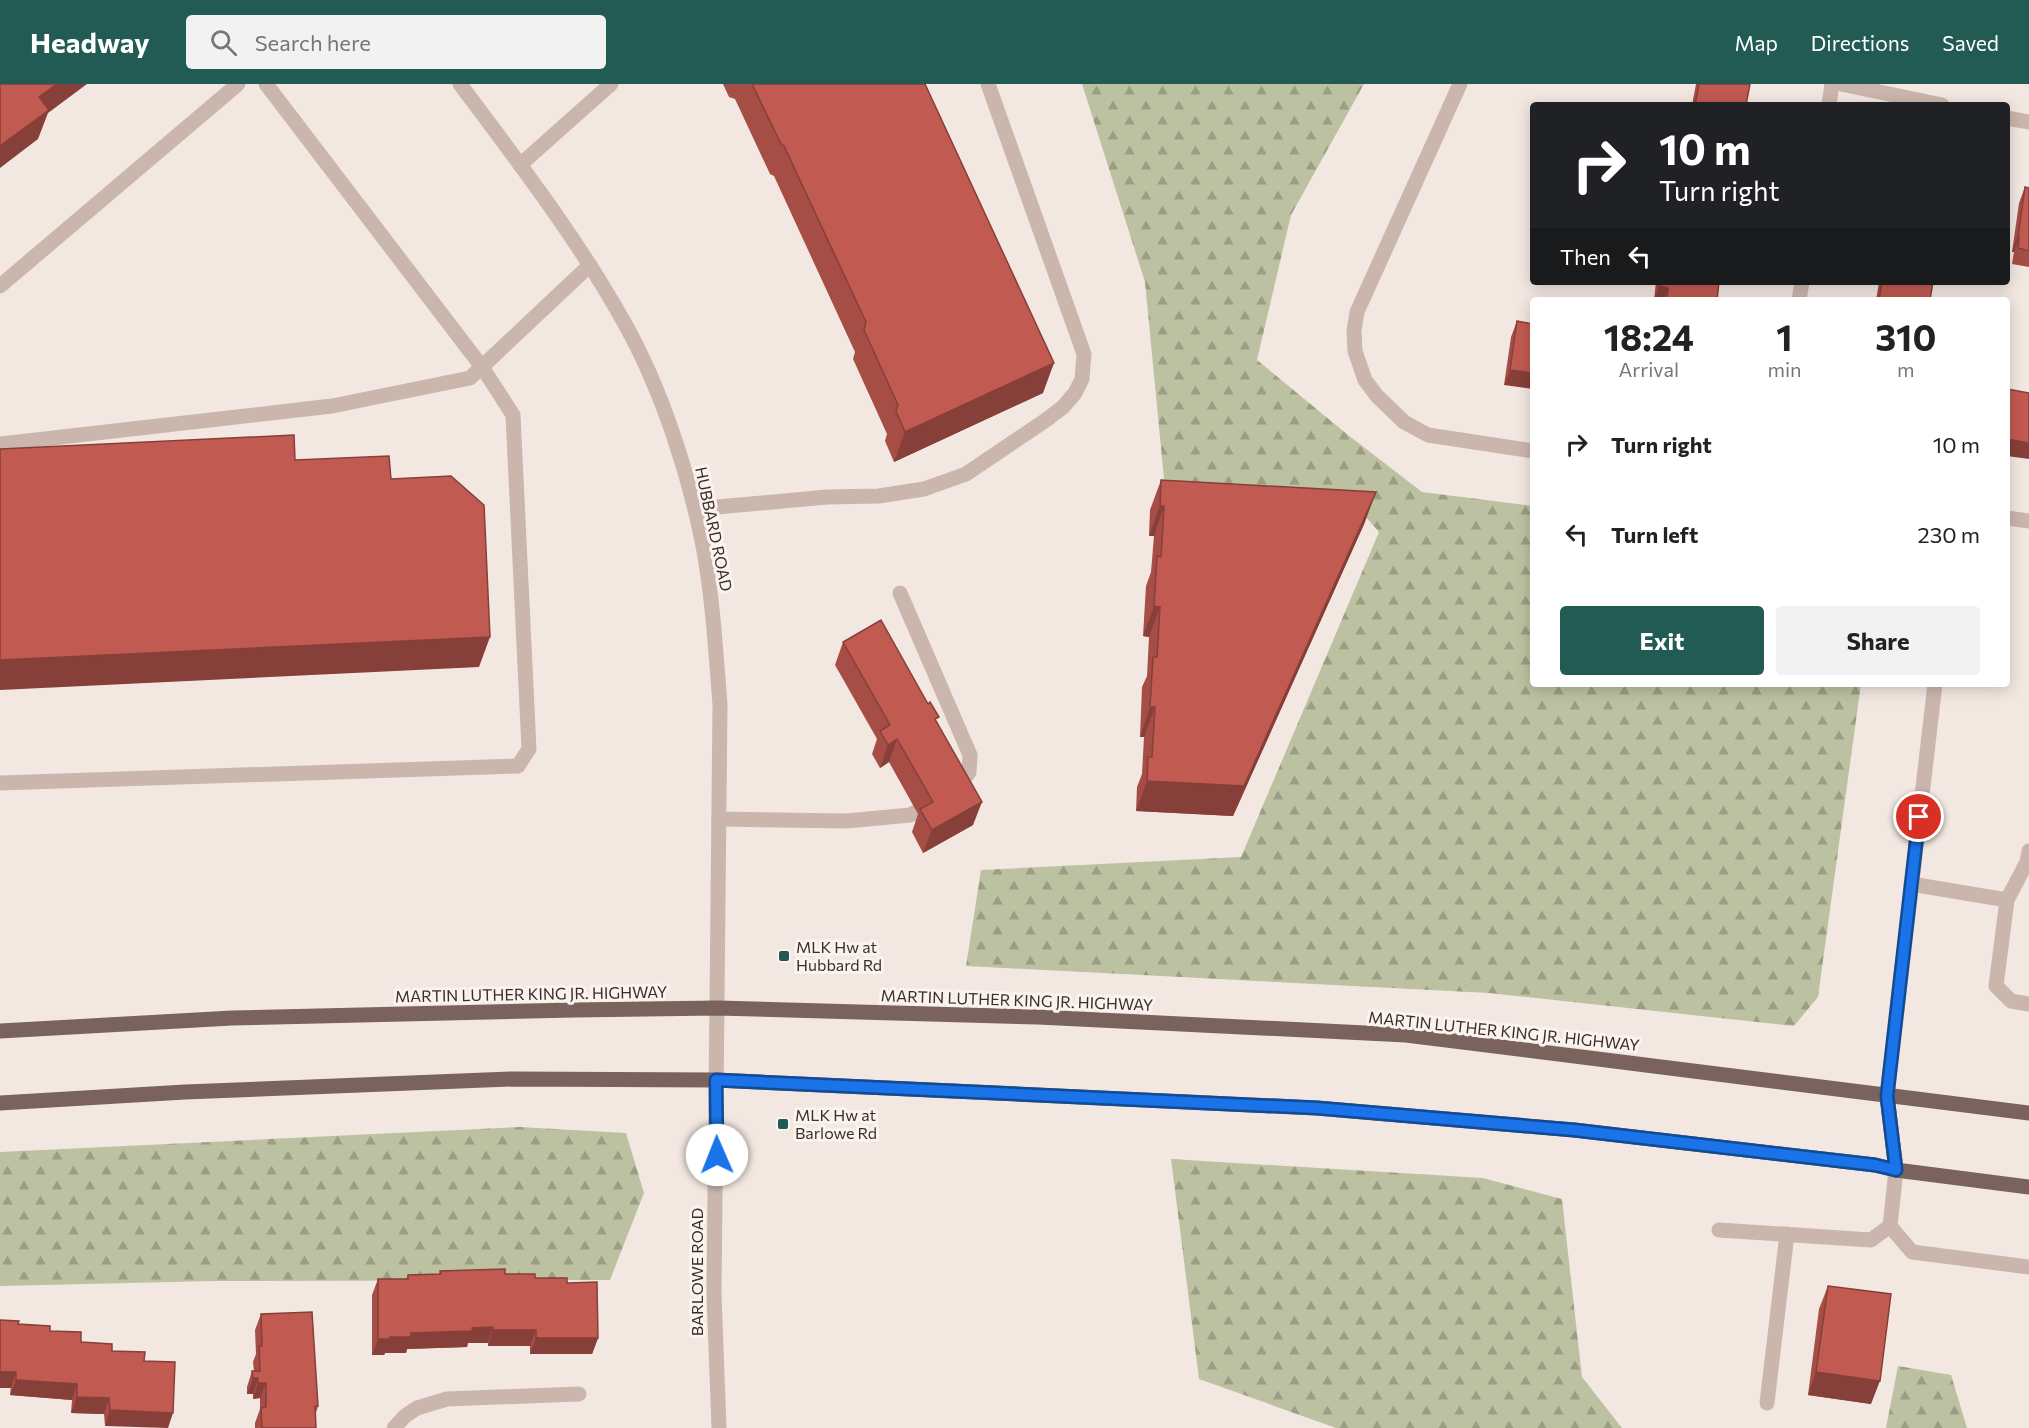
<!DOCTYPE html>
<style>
body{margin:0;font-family:Commissioner,sans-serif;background:#f2f2f2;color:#222;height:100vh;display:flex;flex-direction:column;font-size:22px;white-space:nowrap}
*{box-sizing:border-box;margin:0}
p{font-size:20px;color:#767676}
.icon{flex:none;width:33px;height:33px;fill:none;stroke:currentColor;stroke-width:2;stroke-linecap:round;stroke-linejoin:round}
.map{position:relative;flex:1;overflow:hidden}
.sheet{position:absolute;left:1530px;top:213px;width:480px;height:390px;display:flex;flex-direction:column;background:#fff;border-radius:6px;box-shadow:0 3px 15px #0003}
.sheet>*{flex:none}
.top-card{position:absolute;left:1530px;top:18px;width:480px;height:183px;border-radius:6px;box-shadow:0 3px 15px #0003;background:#202124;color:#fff;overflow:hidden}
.pin{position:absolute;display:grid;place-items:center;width:51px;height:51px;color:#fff;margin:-26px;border:3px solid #fff;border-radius:50%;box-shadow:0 2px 6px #0007}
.me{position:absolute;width:66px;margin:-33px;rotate:359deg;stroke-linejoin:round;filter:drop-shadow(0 0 4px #0008)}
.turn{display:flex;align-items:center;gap:21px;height:126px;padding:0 30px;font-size:27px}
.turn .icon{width:78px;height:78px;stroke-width:2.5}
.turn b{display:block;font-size:42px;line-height:51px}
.then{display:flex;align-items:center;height:57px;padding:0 30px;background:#0003;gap:12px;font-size:22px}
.eta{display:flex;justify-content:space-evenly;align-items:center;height:102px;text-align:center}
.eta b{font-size:36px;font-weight:700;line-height:42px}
.primary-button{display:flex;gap:12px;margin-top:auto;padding:12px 30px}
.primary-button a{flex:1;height:69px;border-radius:6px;background:#225a54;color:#fff;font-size:24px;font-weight:700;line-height:69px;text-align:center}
.primary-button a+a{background:#f2f2f2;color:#222}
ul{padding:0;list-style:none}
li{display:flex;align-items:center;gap:18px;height:90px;padding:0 30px}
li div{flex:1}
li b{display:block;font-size:22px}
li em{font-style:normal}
header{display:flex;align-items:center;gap:36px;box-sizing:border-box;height:84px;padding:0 30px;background:#225a54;color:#fff}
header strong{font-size:28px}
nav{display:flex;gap:33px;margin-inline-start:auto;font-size:21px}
.search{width:420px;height:54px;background:#f2f2f2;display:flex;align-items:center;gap:15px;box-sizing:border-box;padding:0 21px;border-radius:6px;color:#767676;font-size:22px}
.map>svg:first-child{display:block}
.forest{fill:url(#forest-firs)}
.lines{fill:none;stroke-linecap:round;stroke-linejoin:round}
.minor{stroke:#cbb6ad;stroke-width:15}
.major{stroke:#7b635d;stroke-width:15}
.wall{fill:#a64d46}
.shaded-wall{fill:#873f39}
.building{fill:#c15a51;stroke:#873f39;stroke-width:1.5}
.route-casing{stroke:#114b97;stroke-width:15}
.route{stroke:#1a73e8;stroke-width:10}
.poi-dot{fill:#225a54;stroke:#faf3ee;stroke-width:2}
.labels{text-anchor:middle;stroke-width:6;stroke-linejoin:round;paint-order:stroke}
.street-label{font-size:16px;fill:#3a2e2b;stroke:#faf3ee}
.poi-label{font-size:16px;fill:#3a2e2b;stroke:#faf3ee;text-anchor:start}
</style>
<header>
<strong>Headway</strong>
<div class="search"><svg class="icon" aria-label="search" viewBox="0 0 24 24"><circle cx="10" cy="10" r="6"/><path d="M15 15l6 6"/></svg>Search here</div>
<nav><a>Map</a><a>Directions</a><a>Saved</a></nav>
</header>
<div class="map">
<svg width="2029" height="1344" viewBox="0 0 2029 1344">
<defs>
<pattern id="forest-firs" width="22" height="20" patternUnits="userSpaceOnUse" patternTransform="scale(1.5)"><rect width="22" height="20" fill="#bcc2a1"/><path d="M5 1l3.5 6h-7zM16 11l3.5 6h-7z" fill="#9a9e83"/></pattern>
</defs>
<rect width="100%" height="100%" fill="#f3e8e1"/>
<g class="forest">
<polygon points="1082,0 1364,0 1291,131 1257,276 1348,351 1422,408 1533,422 1533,600 1861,600 1818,913 1794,942 1489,909 966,882 981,786 1241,773 1379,448 1357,423 1164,395 1145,198"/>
<polygon points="520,1043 626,1049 644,1109 610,1196 215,1197 0,1202 0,1068"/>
<polygon points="1171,1075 1483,1094 1562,1115 1582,1293 1622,1344 1336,1344 1199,1295"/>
<polygon points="1898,1282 1951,1291 1967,1344 1886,1344"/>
</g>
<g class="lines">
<g class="minor">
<path d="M460 0C518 78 578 155 625 240 662 306 690 393 704 467 713 518 716 570 720 621L714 1210 719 1344"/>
<polyline points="1460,0 1357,228 1354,247 1355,267 1365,296 1377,312 1404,338 1428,351 1533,367"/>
<polyline points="1841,0 1942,21"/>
<polyline points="1829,21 1832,0"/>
<polyline points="2007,34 2029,38"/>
<polyline points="520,81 611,0"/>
<polyline points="0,202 238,0"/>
<polyline points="1799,216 1802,198"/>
<polyline points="0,360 332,322 470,294 590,181"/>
<polyline points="695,425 827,413 879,412 924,405 966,390 1046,336 1063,323 1075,309 1082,295 1084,270 988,0"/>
<polyline points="2007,434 2029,437"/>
<polyline points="900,509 970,671 969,688 956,706"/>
<polyline points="0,699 518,682 529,665 513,331 482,283 266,0"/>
<polyline points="719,735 847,737 910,731 935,718"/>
<polyline points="1911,800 2007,816 2027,778 2029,767"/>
<polyline points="2007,816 1996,902 2011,917 2029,920"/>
<polyline points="1887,1012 1935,600"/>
<polyline points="1890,1142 1912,1168 2029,1183"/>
<polyline points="1719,1146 1871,1156 1890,1142 1896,1086"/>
<polyline points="1767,1319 1787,1150"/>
<polyline points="394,1344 405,1332 417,1324 447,1315 579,1310"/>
</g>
<g class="major">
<polyline points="0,947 232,934 574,926 717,924 1038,933 1406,951 2029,1029"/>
<polyline points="1887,1012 1896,1086"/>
<polyline points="0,1019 185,1008 511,995 716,996 1317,1024 1574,1046 1875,1081 1896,1086 2029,1103"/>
</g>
</g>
<g class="wall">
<polygon points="723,0 925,0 1043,309 894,378 885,357 887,350 853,275 855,268 774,92 770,90 735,15 729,13"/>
<polygon points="1696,0 1750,0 1746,21 1692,21"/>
<polygon points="2025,103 2029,104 2029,183 2012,180 2014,168 2012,168 2019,119"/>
<polygon points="1656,198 1719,198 1717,216 1654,216"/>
<polygon points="1879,198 1933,198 1930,216 1876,216"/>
<polygon points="1517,237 1533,240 1504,301 1511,253"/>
<polygon points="1161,396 1365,438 1233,732 1136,727 1137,703 1142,690 1144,653 1140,653 1142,603 1147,592 1149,553 1143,552 1146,502 1151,488 1154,452 1149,452 1150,426"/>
<polygon points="843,558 937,638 973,741 923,769 912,748 918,730 889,678 880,684 872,670 877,655 835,581"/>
<polygon points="440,1187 505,1190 567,1199 598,1254 592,1270 530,1270 530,1262 488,1262 488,1259 468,1259 467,1263 407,1265 406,1269 385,1269 384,1271 372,1271 372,1211 378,1195 406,1195 408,1191 439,1190"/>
<polygon points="1828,1202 1871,1320 1808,1311 1819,1225"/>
<polygon points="261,1230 318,1322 316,1329 316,1344 255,1344 255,1339 260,1325 260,1314 253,1315 253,1310 247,1310 247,1303 252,1287 254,1287 253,1278 256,1270 255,1246"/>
<polygon points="18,1240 50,1247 81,1258 112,1267 145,1268 105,1342 104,1330 71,1329 72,1316 10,1311"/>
</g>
<g class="shaded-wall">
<polygon points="57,0 87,0 48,29 38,55 0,84 0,62 39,13"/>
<polygon points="2018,152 2019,152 2014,168 2012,168"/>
<polygon points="1659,202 1668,204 1664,216 1654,216"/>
<polygon points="1054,279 1043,309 894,378 905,348"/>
<polygon points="1510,286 1533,289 1533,305 1504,301"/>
<polygon points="2007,355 2029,359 2029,375 2007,372"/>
<polygon points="1376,408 1365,438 1233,732 1136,727 1147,697"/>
<polygon points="1160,422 1164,422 1154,452 1149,452"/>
<polygon points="1154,522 1160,523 1149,553 1143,552"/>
<polygon points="490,553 479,583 0,606 0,576"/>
<polygon points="1150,623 1155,623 1144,653 1140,653"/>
<polygon points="897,655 889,678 880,684 888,661"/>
<polygon points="982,718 973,741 923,769 932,746"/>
<polygon points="493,1243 488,1259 468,1259 467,1263 407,1265 406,1269 385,1269 384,1271 372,1271 378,1255 411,1249 472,1244"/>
<polygon points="493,1246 536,1246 530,1262 488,1262"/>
<polygon points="536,1254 598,1254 592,1270 530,1270"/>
<polygon points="0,1288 16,1288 11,1304 0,1304"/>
<polygon points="1816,1288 1880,1297 1871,1320 1808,1311"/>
<polygon points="253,1294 258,1294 253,1310 247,1310"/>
<polygon points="16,1296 77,1300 72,1316 10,1311"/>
<polygon points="258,1299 266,1299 260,1314 253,1315"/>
<polygon points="77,1313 109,1314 104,1330 71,1329"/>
<polygon points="110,1326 173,1329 168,1344 105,1342"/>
</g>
<g class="building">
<polygon points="0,0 57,0 39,13 49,26 0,62"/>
<polygon points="752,0 925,0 1054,279 905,348 896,327 898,321 864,246 866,238 784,62 781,60"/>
<polygon points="1699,0 1750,0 1746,21 1695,21"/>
<polygon points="2025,103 2029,104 2029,167 2018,164 2019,152 2018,152"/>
<polygon points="1660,198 1719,198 1717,216 1667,216 1668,204 1659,202"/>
<polygon points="1882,198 1933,198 1930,216 1879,216"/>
<polygon points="1517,237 1533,240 1533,289 1510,286"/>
<polygon points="2007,305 2029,309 2029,359 2007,355"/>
<polygon points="294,351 295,376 389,372 391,395 451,392 484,421 490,553 0,576 0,365"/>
<polygon points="1161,396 1376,408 1244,702 1147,697 1148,673 1152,673 1155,623 1150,623 1153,573 1157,573 1160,523 1154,522 1157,472 1161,473 1164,422 1160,422"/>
<polygon points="881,536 928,620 930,618 939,633 935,635 982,718 932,746 920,725 933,718 897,655 888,661 880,647 890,641 843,558"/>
<polygon points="505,1185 505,1190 535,1190 535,1194 567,1194 567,1199 597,1198 598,1254 536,1254 536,1246 493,1246 493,1243 472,1244 473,1247 411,1249 411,1253 390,1253 390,1255 378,1255 378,1195 408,1195 408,1191 441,1190 440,1187"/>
<polygon points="1828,1202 1891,1210 1880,1297 1816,1288"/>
<polygon points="312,1228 318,1322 315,1322 316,1344 262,1344 261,1324 266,1323 266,1299 258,1299 258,1294 253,1294 252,1287 260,1287 259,1262 262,1262 261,1230"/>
<polygon points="0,1236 19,1237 18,1240 50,1242 50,1247 81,1248 81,1258 112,1260 112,1267 145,1268 144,1277 175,1278 173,1329 110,1326 109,1314 77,1313 77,1300 16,1296 16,1288 0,1288"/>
</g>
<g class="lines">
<g class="route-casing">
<polyline id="route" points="717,1071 716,996 1317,1024 1574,1046 1875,1081 1896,1086 1887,1012 1919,733"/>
</g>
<use href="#route" class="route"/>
</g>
<g class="poi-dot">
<rect x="778" y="866" width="12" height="12" rx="3"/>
<rect x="777" y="1034" width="12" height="12" rx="3"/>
</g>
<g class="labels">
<g class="street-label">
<text transform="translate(714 445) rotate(78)" y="6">HUBBARD ROAD</text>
<text transform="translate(531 910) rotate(-1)" y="6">MARTIN LUTHER KING JR. HIGHWAY</text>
<text transform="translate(1017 916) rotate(2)" y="6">MARTIN LUTHER KING JR. HIGHWAY</text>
<text transform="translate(1504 947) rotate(6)" y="6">MARTIN LUTHER KING JR. HIGHWAY</text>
<text transform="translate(697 1188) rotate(-90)" y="6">BARLOWE ROAD</text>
</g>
<g class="poi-label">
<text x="796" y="869">MLK Hw at<tspan x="796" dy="18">Hubbard Rd</tspan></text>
<text x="795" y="1037">MLK Hw at<tspan x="795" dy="18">Barlowe Rd</tspan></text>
</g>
</g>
</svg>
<div class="pin" style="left:1919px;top:733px;background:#d93025"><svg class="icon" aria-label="arrive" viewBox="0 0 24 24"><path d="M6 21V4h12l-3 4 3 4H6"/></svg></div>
<svg class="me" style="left:717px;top:1071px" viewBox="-20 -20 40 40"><circle r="19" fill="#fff"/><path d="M0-13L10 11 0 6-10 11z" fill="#1a73e8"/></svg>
<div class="top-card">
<div class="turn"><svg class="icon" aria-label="right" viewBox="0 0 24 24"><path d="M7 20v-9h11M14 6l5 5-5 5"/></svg><div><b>10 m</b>Turn right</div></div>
<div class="then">Then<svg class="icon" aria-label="left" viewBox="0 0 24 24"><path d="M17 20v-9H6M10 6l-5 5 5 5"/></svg></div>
</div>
<section class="sheet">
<div class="eta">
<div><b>18:24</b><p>Arrival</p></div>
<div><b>1</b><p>min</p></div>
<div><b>310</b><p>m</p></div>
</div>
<ul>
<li><svg class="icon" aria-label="right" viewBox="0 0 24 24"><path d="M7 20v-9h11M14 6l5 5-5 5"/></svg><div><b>Turn right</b></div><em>10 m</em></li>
<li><svg class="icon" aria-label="left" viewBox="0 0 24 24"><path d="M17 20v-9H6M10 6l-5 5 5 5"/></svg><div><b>Turn left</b></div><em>230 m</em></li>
</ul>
<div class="primary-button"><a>Exit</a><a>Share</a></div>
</section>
</div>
